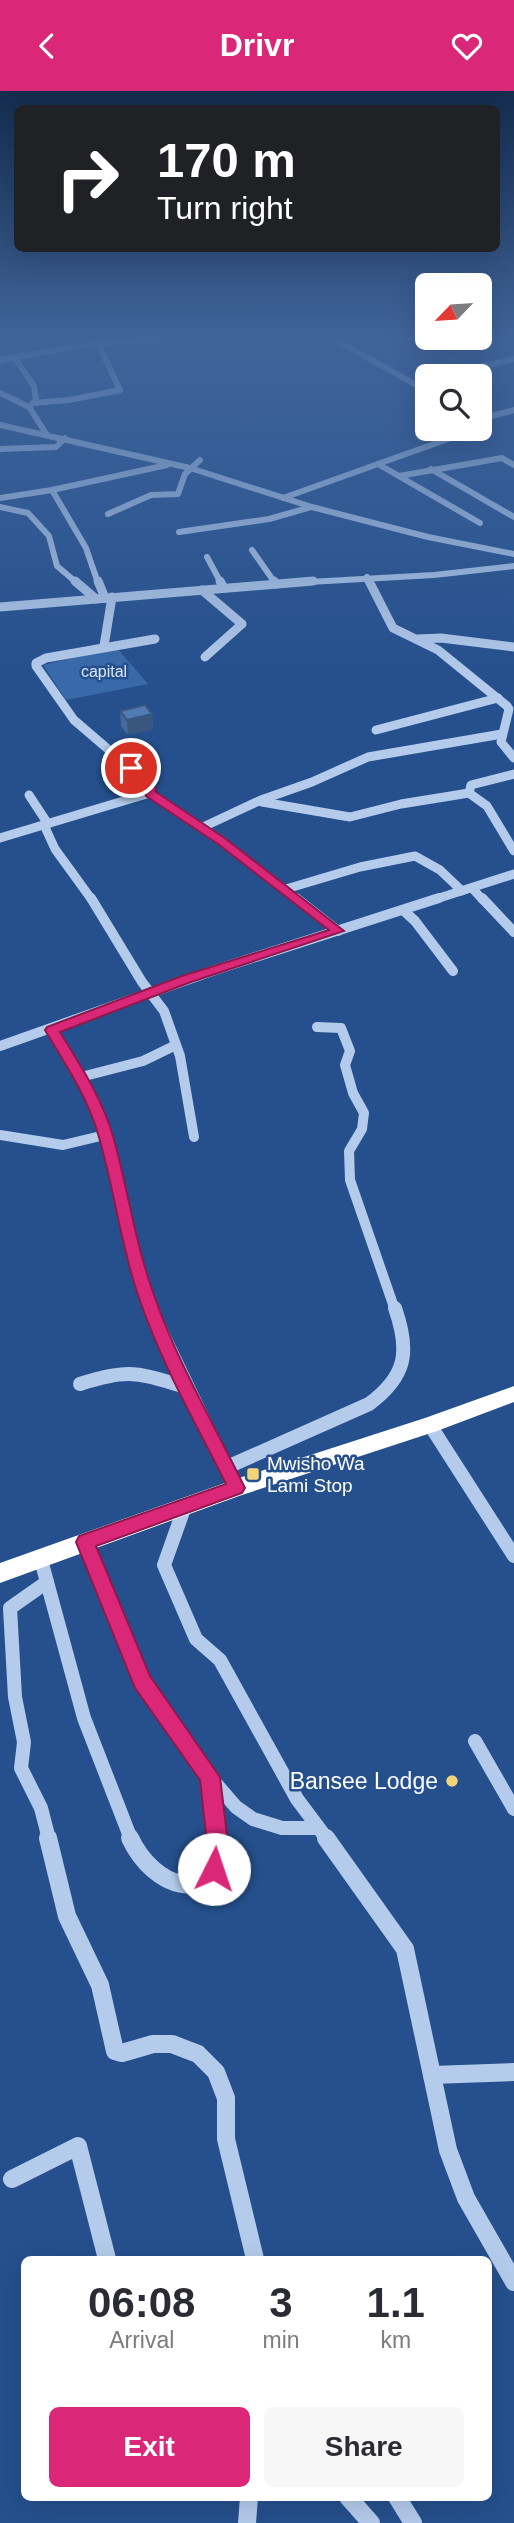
<!DOCTYPE html>
<style>
body{margin:0;font-family:Helvetica,sans-serif;background:#f7f7f7;color:#2b2b33;height:100vh;display:flex;flex-direction:column;font-size:26px;white-space:nowrap}
*{box-sizing:border-box;margin:0}
p{font-size:23px;color:#7c7c81}
.icon{flex:none;width:38px;height:38px;fill:none;stroke:currentColor;stroke-width:2;stroke-linecap:round;stroke-linejoin:round}
.map{position:relative;flex:1;overflow:hidden}
.details{position:absolute;left:21px;top:2165px;width:471px;height:245px;display:flex;flex-direction:column;background:#fff;border-radius:10px;box-shadow:0 7px 28px #0002}
.details>*{flex:none}
.guide{position:absolute;left:14px;top:14px;width:486px;height:147px;border-radius:10px;box-shadow:0 7px 28px #0002;background:#202124;color:#fff;overflow:hidden}
.needle{width:46px;rotate:245deg}
.buttons{position:absolute;left:415px;top:182px;display:grid;gap:14px}
.buttons a{display:grid;place-items:center;width:77px;height:77px;border-radius:10px;background:#fff;box-shadow:0 7px 28px #0002;font-size:35px}
.pin{position:absolute;display:grid;place-items:center;width:60px;height:60px;color:#fff;margin:-30px;border:4px solid #fff;border-radius:50%;box-shadow:0 2px 7px #0007}
.me{position:absolute;width:77px;margin:-38px;rotate:4deg;stroke-linejoin:round;filter:drop-shadow(0 0 5px #0008)}
.turn{display:flex;align-items:center;gap:24px;height:147px;padding:0 28px;font-size:32px}
.turn .icon{width:91px;height:91px;stroke-width:2.5}
.turn b{display:block;font-size:49px;line-height:60px}
.eta{display:flex;justify-content:space-evenly;align-items:center;height:119px;text-align:center}
.eta b{font-size:42px;font-weight:800;line-height:49px}
.cta{display:flex;gap:14px;margin-top:auto;padding:14px 28px}
.cta a{flex:1;height:80px;border-radius:10px;background:#db2777;color:#fff;font-size:28px;font-weight:800;line-height:80px;text-align:center}
.cta a+a{background:#f7f7f7;color:#2b2b33}
header{display:flex;justify-content:space-between;align-items:center;height:91px;padding:0 28px;background:#db2777;color:#fff;font-size:32px;font-weight:800}
.map>svg:first-child{display:block}
.green{fill:#3969a9}
.lines{fill:none;stroke-linecap:round;stroke-linejoin:round}
.minor-far4{stroke:#b4cbeb;stroke-width:6}
.minor-far3{stroke:#b4cbeb;stroke-width:9}
.minor-far2{stroke:#b4cbeb;stroke-width:10}
.minor-far1{stroke:#b4cbeb;stroke-width:14}
.minor{stroke:#b4cbeb;stroke-width:18}
.highway{fill:#fff;fill-rule:evenodd}
.wall{fill:#466a9c}
.shaded-wall{fill:#39567f}
.building{fill:#517bb5;stroke:#39567f;stroke-width:2}
.route{fill:#db2777;stroke:#8e194d;stroke-width:2}
.poi-dot{fill:#f4d478;stroke:#25508d;stroke-width:2.5}
.labels{text-anchor:middle;stroke-width:5;stroke-linejoin:round;paint-order:stroke}
.far-park-label{font-size:16px;fill:#d9e6f8;stroke:#25508d}
.poi-label{font-size:19px;fill:#fff;stroke:#25508d;text-anchor:start}
.near-poi-label{font-size:23px;fill:#fff;stroke:#25508d;text-anchor:end}
</style>
<header><svg class="icon" aria-label="back" viewBox="0 0 24 24"><path d="M15 5l-7 7 7 7"/></svg>Drivr<svg class="icon" aria-label="heart" viewBox="0 0 24 24"><path d="M12 20l-8-8c-3-5 5-10 8-4 3-6 11-1 8 4z"/></svg></header>
<div class="map">
<svg width="514" height="2432" viewBox="0 0 514 2432">
<rect width="100%" height="100%" fill="#25508d"/>
<polygon class="green" points="116,556 148,593 66,609 43,574"/>
<g class="lines">
<g class="minor-far4">
<polyline points="331,246 427,300"/>
<polyline points="14,266 34,295 36,309 29,316"/>
<polyline points="0,269 96,252 199,246"/>
<polyline points="442,285 514,268"/>
<polyline points="0,302 29,316 47,344"/>
<polyline points="33,312 69,309 120,299 98,252"/>
<polyline points="480,328 514,319"/>
<polyline points="0,334 190,377 312,416 428,446 514,463"/>
<polyline points="0,358 56,356 65,347"/>
<polyline points="378,373 476,338"/>
<polyline points="431,378 514,426"/>
<polyline points="399,385 502,367 514,374"/>
<polyline points="52,399 86,457 98,492"/>
<polyline points="0,407 52,399 167,374"/>
<polyline points="283,407 378,373 480,432"/>
<polyline points="0,416 28,422 49,445 57,475 77,492"/>
<polyline points="108,423 151,404 178,403 185,383 200,369"/>
<polyline points="179,441 269,428 311,416"/>
<polyline points="252,459 275,492"/>
<polyline points="207,466 221,492"/>
<polyline points="367,486 370,492"/>
<polyline points="291,492 434,484 514,475"/>
</g>
<g class="minor-far3">
<polyline points="75,490 96,508"/>
<polyline points="98,490 105,507"/>
<polyline points="220,490 224,497"/>
<polyline points="274,490 276,493"/>
<polyline points="369,490 393,537 438,559 507,615 509,618 501,651 514,667"/>
<polyline points="202,499 242,533 205,566"/>
<polyline points="0,516 313,490"/>
<polyline points="155,548 46,567 36,572 36,575 74,629 151,695 150,702 222,750 298,809"/>
<polyline points="418,548 441,547 514,556"/>
<polyline points="104,555 112,506"/>
<polyline points="376,639 498,607"/>
<polyline points="469,702 471,694 514,683"/>
<polyline points="29,704 48,733"/>
<polyline points="262,711 350,726 401,713 469,702 487,715 514,760"/>
<polyline points="44,734 55,758 92,809"/>
<polyline points="203,736 261,709 312,691 368,666 502,643"/>
<polyline points="0,747 150,702"/>
<polyline points="472,797 483,809"/>
<polyline points="286,798 360,776 415,765 440,779 462,800"/>
<polyline points="433,809 514,783"/>
</g>
<g class="minor-far2">
<polyline points="91,807 142,891 164,920 180,965 194,1046"/>
<polyline points="296,807 338,840"/>
<polyline points="482,807 514,841"/>
<polyline points="403,819 415,830 453,880"/>
<polyline points="317,936 341,937 350,960 345,974 353,1002 364,1022 362,1038 349,1060 350,1089 395,1219"/>
<path d="M52 939C72 973 95 1007 105 1046 121 1103 129 1163 151 1219"/>
<polyline points="0,955 215,879 439,807"/>
<polyline points="81,986 143,970 176,954"/>
<polyline points="0,1044 63,1054 105,1044"/>
</g>
<g class="minor-far1">
<polyline points="150,1217 236,1397"/>
<path d="M80 1293C130 1277 137 1282 186 1296"/>
<polyline points="430,1334 514,1465"/>
<path d="M225 1377 369 1313C407 1285 410 1260 395 1217"/>
<polyline points="185,1415 164,1474 196,1548 220,1569 297,1708 327,1748"/>
<polyline points="85,1451 142,1590 210,1686 236,1716 253,1728 282,1737 317,1737"/>
<polyline points="41,1469 84,1627 131,1748"/>
<polyline points="47,1491 10,1517 15,1606 24,1651 21,1677 41,1717 49,1748"/>
<polyline points="475,1650 514,1718"/>
<polyline points="210,1686 217,1748"/>
</g>
<g class="minor">
<polyline points="48,1747 67,1825 100,1894 115,1960 122,1962 153,1953 172,1953 198,1963 216,1981 226,2007 226,2048 255,2168"/>
<path d="M130 1747C153 1797 215 1819 217 1747"/>
<polyline points="326,1747 405,1858 448,2059 466,2107 514,2191"/>
<polyline points="432,1984 514,1981"/>
<polyline points="12,2088 78,2055 107,2168"/>
<polyline points="348,2406 371,2432"/>
<polyline points="397,2406 413,2432"/>
<polyline points="247,2432 249,2406"/>
</g>
<polygon class="highway" points="514,1295 514,1311 437,1340 239,1405 0,1492 0,1472 236,1388 425,1327"/>
</g>
<polygon class="wall" points="120,620 152,623 153,638 128,644 121,635"/>
<polygon class="shaded-wall" points="152,623 153,638 128,644 127,629"/>
<polygon class="building" points="145,614 152,623 127,629 120,620"/>
<linearGradient id="sky" x2="0" y2="1"><stop stop-color="#142c4e"/><stop offset="0.42" stop-color="#40649a"/><stop offset="1" stop-color="#40649a" stop-opacity="0"/></linearGradient>
<rect width="514" height="586" fill="url(#sky)"/>
<path class="route" d="M127 675H135L155 692 156 701 226 748 344 840 191 891 60 941C80 974 102 1007 113 1045 128 1098 135 1152 154 1204 177 1271 214 1333 245 1397L242 1402 96 1455 150 1585 220 1686 228 1752 221 1785 214 1788 207 1785 204 1778 207 1752 200 1689 135 1597 76 1451 79 1445 226 1393C195 1331 160 1270 138 1204 120 1152 114 1096 98 1043 87 1005 65 973 45 939L47 936 182 885 329 839 218 753 146 705 145 695 127 679Z"/>
<g class="poi-dot">
<rect x="246" y="1376" width="14" height="14" rx="3.5"/>
<circle cx="452" cy="1690" r="7"/>
</g>
<g class="labels">
<g class="far-park-label">
<text x="104" y="586">capital</text>
</g>
<g class="poi-label">
<text x="267" y="1379">Mwisho Wa<tspan x="267" dy="22">Lami Stop</tspan></text>
</g>
<g class="near-poi-label">
<text x="438" y="1698">Bansee Lodge</text>
</g>
</g>
</svg>
<div class="buttons">
<a><svg class="needle" viewBox="-14 -14 28 28"><path d="M0-13l5 13h-10z" fill="#e53935"/><path d="M0 13l5-13h-10z" fill="#7c7c81"/></svg></a>
<a><svg class="icon" aria-label="search" viewBox="0 0 24 24"><circle cx="10" cy="10" r="6"/><path d="M15 15l6 6"/></svg></a>
</div>
<div class="pin" style="left:131px;top:677px;background:#d93025"><svg class="icon" aria-label="arrive" viewBox="0 0 24 24"><path d="M6 21V4h12l-3 4 3 4H6"/></svg></div>
<svg class="me" style="left:214px;top:1778px" viewBox="-20 -20 40 40"><circle r="19" fill="#fff"/><path d="M0-13L10 11 0 6-10 11z" fill="#db2777"/></svg>
<div class="guide">
<div class="turn"><svg class="icon" aria-label="right" viewBox="0 0 24 24"><path d="M7 20v-9h11M14 6l5 5-5 5"/></svg><div><b>170 m</b>Turn right</div></div>
</div>
<section class="details">
<div class="eta">
<div><b>06:08</b><p>Arrival</p></div>
<div><b>3</b><p>min</p></div>
<div><b>1.1</b><p>km</p></div>
</div>
<div class="cta"><a>Exit</a><a>Share</a></div>
</section>
</div>
